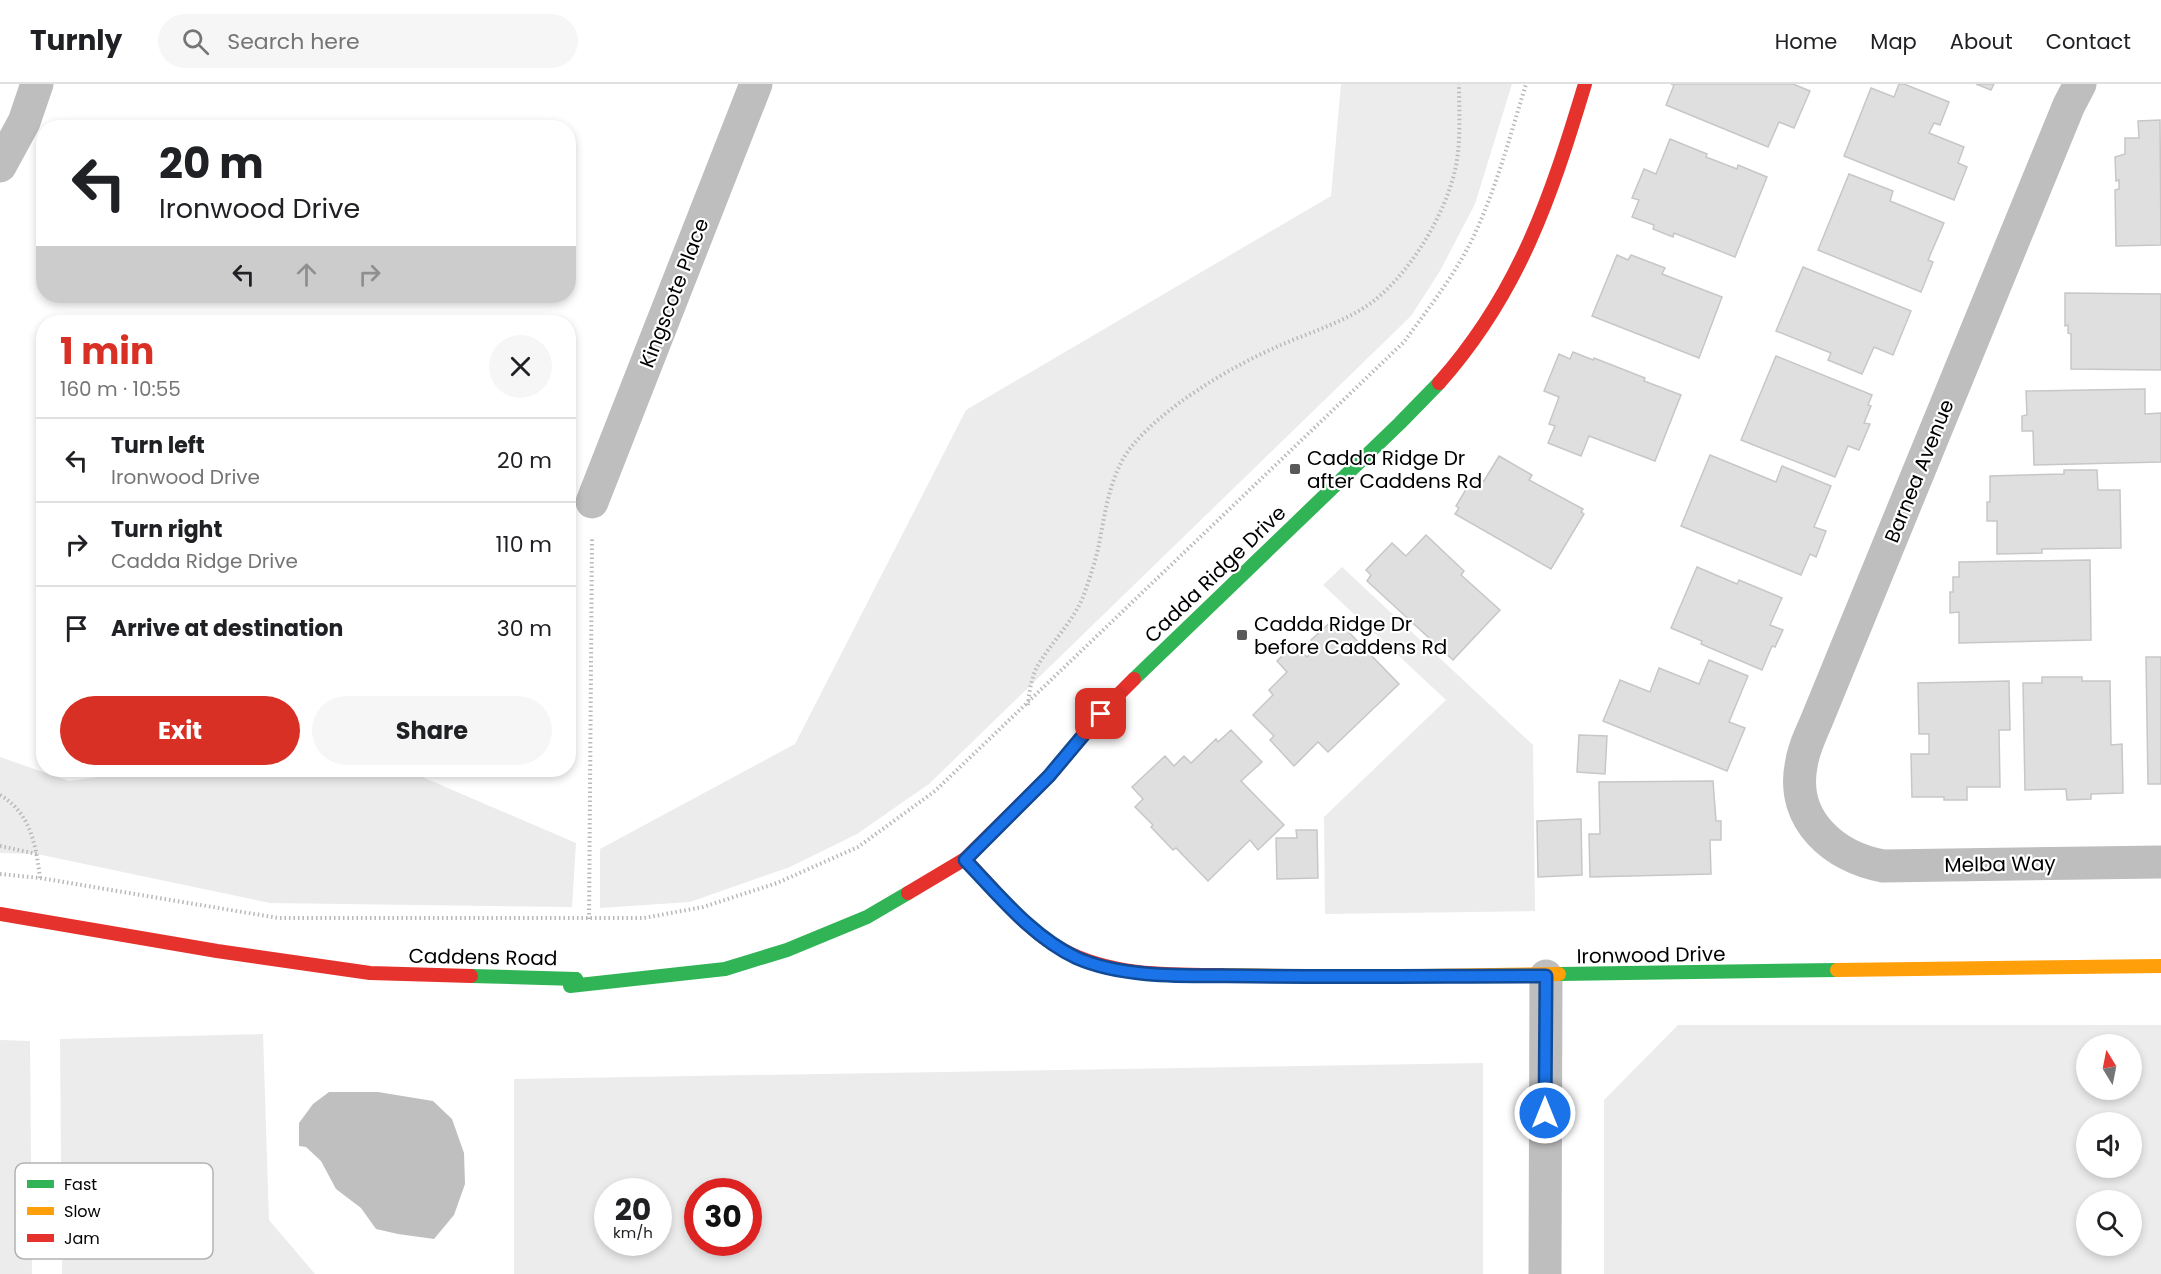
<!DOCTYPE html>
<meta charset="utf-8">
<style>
body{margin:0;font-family:Poppins,sans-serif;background:#f6f6f6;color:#202124;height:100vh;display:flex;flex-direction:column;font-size:22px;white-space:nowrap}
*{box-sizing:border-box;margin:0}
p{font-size:20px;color:#757577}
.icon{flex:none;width:33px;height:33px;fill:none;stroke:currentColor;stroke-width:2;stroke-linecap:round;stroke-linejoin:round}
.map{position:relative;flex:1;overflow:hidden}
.drawer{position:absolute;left:36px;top:231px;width:540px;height:462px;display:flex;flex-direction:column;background:#fff;border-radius:24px;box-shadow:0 3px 9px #0003}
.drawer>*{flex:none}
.top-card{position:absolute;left:36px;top:36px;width:540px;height:183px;border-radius:24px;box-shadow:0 3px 9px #0003;background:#fff;color:#202124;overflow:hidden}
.needle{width:39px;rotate:350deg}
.tools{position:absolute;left:2076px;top:950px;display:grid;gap:12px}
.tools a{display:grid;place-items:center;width:66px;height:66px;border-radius:50%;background:#fff;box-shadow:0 3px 9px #0003;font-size:30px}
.speed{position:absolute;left:594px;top:1094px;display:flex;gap:12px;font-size:30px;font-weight:700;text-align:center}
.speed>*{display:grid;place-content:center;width:78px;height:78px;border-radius:50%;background:#fff;box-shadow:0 3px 9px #0003;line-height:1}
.speed small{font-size:15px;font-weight:400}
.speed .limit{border:9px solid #d22;background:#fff;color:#111}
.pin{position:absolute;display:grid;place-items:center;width:51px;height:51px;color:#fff;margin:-26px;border-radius:12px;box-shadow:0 3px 9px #0006}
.me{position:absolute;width:66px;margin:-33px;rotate:0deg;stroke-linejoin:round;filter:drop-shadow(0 0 4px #0008)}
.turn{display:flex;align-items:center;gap:21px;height:126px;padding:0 24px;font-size:27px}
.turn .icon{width:78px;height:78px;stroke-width:2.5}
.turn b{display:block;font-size:42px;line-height:51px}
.lanes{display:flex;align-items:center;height:57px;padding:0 24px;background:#0003;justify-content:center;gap:30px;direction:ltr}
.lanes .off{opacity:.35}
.round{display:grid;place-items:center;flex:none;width:63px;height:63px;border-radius:32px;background:#f6f6f6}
.overview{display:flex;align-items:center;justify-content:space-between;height:102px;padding:0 24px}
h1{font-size:36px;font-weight:700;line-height:45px;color:#d93025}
.cta{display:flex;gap:12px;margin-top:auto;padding:12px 24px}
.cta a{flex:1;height:69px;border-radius:36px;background:#d93025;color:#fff;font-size:24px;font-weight:700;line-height:69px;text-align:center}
.cta a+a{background:#f6f6f6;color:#202124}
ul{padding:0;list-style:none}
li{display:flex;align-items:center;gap:18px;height:84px;padding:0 24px;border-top:2px solid #e0e0e0}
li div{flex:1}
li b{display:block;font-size:22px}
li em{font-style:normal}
header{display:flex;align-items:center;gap:36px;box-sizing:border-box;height:84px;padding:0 30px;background:#fff;border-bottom:2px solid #e0e0e0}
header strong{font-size:28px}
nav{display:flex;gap:33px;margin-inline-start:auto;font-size:21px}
.search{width:420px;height:54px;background:#f6f6f6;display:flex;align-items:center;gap:15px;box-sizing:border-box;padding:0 21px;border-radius:33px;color:#757577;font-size:22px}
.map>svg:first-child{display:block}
.green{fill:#ececec;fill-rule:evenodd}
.water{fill:#bfbfbf}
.building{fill:#dfdfdf;stroke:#c7c7c7;stroke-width:1.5}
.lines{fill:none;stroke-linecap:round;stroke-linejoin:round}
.path{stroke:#b9b9b9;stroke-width:4;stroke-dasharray:1.5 3;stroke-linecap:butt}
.street{stroke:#bebebe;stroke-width:33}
.fast{stroke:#30b455;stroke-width:14}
.slow{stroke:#ff9f0a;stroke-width:14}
.jam{stroke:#e5322d;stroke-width:14}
.route-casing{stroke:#114b97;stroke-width:15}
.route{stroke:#1a73e8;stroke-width:10}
.poi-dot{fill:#595959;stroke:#fff;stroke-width:2}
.labels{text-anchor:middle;stroke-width:4.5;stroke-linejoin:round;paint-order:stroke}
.street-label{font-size:20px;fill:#000;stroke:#fff}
.poi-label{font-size:20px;fill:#000;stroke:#fff;text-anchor:start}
.key{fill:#fff;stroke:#b2b2b2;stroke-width:1.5}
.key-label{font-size:16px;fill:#000}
</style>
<header>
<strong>Turnly</strong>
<div class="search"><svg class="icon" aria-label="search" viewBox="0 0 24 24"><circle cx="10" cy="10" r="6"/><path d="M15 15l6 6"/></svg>Search here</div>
<nav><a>Home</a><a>Map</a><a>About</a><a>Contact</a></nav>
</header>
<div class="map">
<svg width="2161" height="1190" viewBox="0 0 2161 1190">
<rect width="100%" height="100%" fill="#fff"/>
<g class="green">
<polygon points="1341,0 1512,0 1475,120 1440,187 1411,232 929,700 857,750 790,783 690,818 600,824 600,765 795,660 966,326 1331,112"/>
<polygon points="1342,483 1533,661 1535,827 1325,830 1324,733 1446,616 1323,501"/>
<polygon points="0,673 69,697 149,686 406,686 576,759 572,823 270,819 37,770 0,769"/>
<path d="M1678 941H2161V1190H1604V1016ZM2086 960H2132V1005H2086ZM2086 1038H2132V1083H2086ZM2086 1116H2132V1161H2086Z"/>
<polygon points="263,950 269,1136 315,1190 62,1190 60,955"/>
<polygon points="0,956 30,957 32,1190 0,1190"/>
<path d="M1483 979V1190H514V995ZM608 1107H658V1158H608ZM698 1107H748V1158H698Z"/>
</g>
<polygon class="water" points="329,1008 378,1008 433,1017 452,1035 464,1069 465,1100 454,1131 434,1155 398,1150 376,1145 361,1124 336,1105 321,1077 306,1063 299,1062 299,1039 313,1020"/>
<g class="building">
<polygon points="1671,0 1793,0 1810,7 1794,44 1779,38 1768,63 1666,21 1674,1"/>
<polygon points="1899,0 1904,0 1949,18 1940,41 1934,39 1929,49 1964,63 1958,79 1967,83 1954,116 1844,72 1871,4 1894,13"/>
<polygon points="1976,0 1994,0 1991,6"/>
<polygon points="2160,36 2161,161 2116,162 2115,106 2119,105 2119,96 2116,97 2115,73 2125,70 2125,54 2139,54 2138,37"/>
<polygon points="1670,55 1707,70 1706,73 1737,85 1738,81 1767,93 1735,173 1674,149 1673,153 1653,145 1654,141 1632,133 1639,116 1632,114 1644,85 1656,90"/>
<polygon points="1849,90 1893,107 1890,117 1944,139 1928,176 1933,178 1921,208 1818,166"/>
<polygon points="1617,171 1628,176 1631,171 1665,184 1662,190 1722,213 1699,274 1592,232"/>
<polygon points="1803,183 1911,227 1893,271 1874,263 1862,290 1828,276 1831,269 1776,247"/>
<polygon points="2065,209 2161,210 2161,286 2071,285 2071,250 2068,249 2068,241 2065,242"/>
<polygon points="1573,268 1593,276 1594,274 1645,294 1644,297 1681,311 1655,377 1589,352 1581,372 1548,359 1555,342 1549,340 1559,313 1544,307 1559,270 1570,275"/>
<polygon points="1776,272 1872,311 1868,321 1871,322 1864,339 1870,340 1859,366 1848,362 1835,393 1741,356"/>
<polygon points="2145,305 2145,330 2161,329 2161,378 2034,381 2033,347 2022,347 2022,332 2027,331 2026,307"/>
<polygon points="1710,371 1776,398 1782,382 1831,402 1814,443 1826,447 1816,473 1810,470 1801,491 1681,442"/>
<polygon points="1499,372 1532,391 1529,396 1583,425 1581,428 1584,430 1551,485 1455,430 1459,424 1456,422 1474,392 1484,397"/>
<polygon points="2064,386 2097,386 2098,406 2120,406 2121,464 2042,465 2042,469 1997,470 1997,437 1987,437 1987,418 1990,418 1990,392 2064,390"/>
<polygon points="1426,451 1464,487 1461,491 1500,526 1453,576 1367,497 1371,491 1366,486 1392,459 1406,472"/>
<polygon points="2090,476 2091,556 1959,559 1959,528 1950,529 1950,508 1953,508 1953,493 1959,493 1959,478"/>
<polygon points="1697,483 1737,500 1739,496 1782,514 1770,541 1783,546 1775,563 1772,562 1762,586 1701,560 1702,557 1671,544"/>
<polygon points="1335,534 1399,600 1328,668 1318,658 1294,682 1270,656 1274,652 1253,631 1273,611 1269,606 1287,588 1277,577 1294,560 1307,573 1317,563 1311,556"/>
<polygon points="2146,573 2161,573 2161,700 2148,700"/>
<polygon points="1709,576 1748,592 1729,638 1745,644 1727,687 1603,637 1620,596 1650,608 1659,584 1699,600"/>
<polygon points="2042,593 2082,593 2082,597 2110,597 2111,661 2122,660 2123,709 2091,710 2091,715 2067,716 2066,705 2025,706 2023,599 2042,599"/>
<polygon points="2009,597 2010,646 1999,646 2000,703 1967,703 1967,716 1944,716 1944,713 1912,713 1911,670 1929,670 1929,650 1919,650 1918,599"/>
<polygon points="1231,646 1262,678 1241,697 1284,741 1258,766 1250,756 1208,797 1176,764 1173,766 1151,743 1153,741 1135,723 1143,715 1132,703 1165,672 1174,682 1184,672 1191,679 1216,655 1218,658"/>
<polygon points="1579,651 1607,652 1605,690 1577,688"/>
<polygon points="1713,697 1716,737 1721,737 1721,756 1710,756 1711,790 1590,793 1589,750 1600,750 1599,698"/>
<polygon points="1581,735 1582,791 1538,793 1537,737"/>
<polygon points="1296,746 1317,746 1318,794 1277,795 1276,754 1297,754"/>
</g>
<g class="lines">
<g class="path">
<path d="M1028 621C1029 609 1031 596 1036 585 1049 560 1072 540 1083 513 1089 497 1094 481 1098 465 1105 431 1109 390 1132 362 1166 321 1232 282 1281 261 1313 247 1348 237 1375 216 1413 185 1446 129 1456 82 1461 55 1459 27 1459 0"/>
<path d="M0 711C31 729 36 762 40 794"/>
<polyline points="0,762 37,770"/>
<path d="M0 790 40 794 278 834H644L703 823 777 799 858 763 935 707 1404 258C1430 222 1459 186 1477 145 1498 98 1511 49 1526 0"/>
<polyline points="589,835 592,455"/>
</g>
<g class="street">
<path d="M2080 0 2069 21 1816 638C1810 652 1803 666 1801 682 1791 736 1834 773 1883 782L2161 778"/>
<polyline points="0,82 24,38 37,0"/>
<polyline points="592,418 756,0"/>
<polyline points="1545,1190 1546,892"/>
</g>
<g class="fast">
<polyline points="1134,595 1400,339 1439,299"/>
<polyline points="1559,890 1837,886"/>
<polyline points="471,892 576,895"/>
<polyline points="576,895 570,902 725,885 787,866 867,833 908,809"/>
</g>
<g class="slow">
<polyline points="1837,886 2161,882"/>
<polyline points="1222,891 1353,893 1559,890"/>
</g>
<g class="jam">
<path d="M1439 299C1519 209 1551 113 1585 0"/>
<path d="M965 775C994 805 1026 847 1063 866 1110 892 1169 891 1222 891"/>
<polyline points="908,809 965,775 1049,692 1114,615 1134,595"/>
<polyline points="0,830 217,867 370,889 471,892"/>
</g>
</g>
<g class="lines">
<g class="route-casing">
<path id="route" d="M1101 630 1049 692 965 776C998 810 1032 853 1077 874 1127 896 1197 891 1251 892 1350 893 1448 892 1546 892L1545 1029"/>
</g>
<use href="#route" class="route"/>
</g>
<g class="poi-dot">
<rect x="1289" y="379" width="12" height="12" rx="3"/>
<rect x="1236" y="545" width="12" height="12" rx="3"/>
</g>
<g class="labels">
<g class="street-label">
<text transform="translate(674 209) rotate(-69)" y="7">Kingscote Place</text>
<text transform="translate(1919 387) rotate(-68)" y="7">Barnea Avenue</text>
<text transform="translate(1215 490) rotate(-44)" y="7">Cadda Ridge Drive</text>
<text transform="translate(2000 780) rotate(-1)" y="7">Melba Way</text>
<text transform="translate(1651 871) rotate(-1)" y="7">Ironwood Drive</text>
<text transform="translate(483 873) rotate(1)" y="7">Caddens Road</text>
</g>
<g class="poi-label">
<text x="1307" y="381">Cadda Ridge Dr<tspan x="1307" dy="23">after Caddens Rd</tspan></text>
<text x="1254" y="547">Cadda Ridge Dr<tspan x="1254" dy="23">before Caddens Rd</tspan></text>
</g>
</g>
<rect x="15" y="1079" width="198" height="96" rx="9" class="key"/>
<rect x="27" y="1096" width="27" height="8" fill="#30b455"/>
<rect x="27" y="1123" width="27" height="8" fill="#ff9f0a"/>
<rect x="27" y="1150" width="27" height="8" fill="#e5322d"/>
<g class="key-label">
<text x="64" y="1106">Fast</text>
<text x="64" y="1133">Slow</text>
<text x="64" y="1160">Jam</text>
</g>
</svg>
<div class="tools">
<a><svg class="needle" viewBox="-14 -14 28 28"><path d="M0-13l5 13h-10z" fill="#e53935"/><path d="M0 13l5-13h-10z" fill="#757577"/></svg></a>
<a><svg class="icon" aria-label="sound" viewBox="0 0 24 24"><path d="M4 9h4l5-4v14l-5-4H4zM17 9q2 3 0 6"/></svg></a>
<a><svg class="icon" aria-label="search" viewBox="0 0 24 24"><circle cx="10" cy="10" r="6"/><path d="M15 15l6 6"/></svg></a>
</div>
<div class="speed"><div>20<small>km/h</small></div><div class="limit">30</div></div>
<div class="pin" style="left:1101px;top:630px;background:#d93025"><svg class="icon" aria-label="arrive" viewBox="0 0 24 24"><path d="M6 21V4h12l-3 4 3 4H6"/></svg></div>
<svg class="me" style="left:1545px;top:1029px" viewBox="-20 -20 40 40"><circle r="17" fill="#1a73e8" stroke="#fff" stroke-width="3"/><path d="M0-11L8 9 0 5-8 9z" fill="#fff"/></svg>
<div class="top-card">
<div class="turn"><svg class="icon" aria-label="left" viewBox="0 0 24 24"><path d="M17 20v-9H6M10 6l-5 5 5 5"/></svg><div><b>20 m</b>Ironwood Drive</div></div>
<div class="lanes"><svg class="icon" aria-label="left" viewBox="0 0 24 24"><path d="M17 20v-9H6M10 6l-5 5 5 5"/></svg><svg class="icon off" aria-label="ahead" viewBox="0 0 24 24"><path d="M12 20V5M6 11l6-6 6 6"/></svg><svg class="icon off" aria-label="right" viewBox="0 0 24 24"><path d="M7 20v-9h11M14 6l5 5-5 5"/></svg></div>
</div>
<section class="drawer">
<div class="overview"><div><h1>1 min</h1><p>160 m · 10:55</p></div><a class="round"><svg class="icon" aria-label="close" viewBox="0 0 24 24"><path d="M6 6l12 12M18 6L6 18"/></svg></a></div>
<ul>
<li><svg class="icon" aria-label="left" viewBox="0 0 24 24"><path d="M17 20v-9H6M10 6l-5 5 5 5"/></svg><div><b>Turn left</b><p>Ironwood Drive</p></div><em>20 m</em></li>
<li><svg class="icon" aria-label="right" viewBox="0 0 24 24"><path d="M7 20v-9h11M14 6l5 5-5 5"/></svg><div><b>Turn right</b><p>Cadda Ridge Drive</p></div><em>110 m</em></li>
<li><svg class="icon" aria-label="arrive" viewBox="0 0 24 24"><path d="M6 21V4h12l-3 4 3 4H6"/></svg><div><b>Arrive at destination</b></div><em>30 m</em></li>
</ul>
<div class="cta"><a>Exit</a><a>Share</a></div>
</section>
</div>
